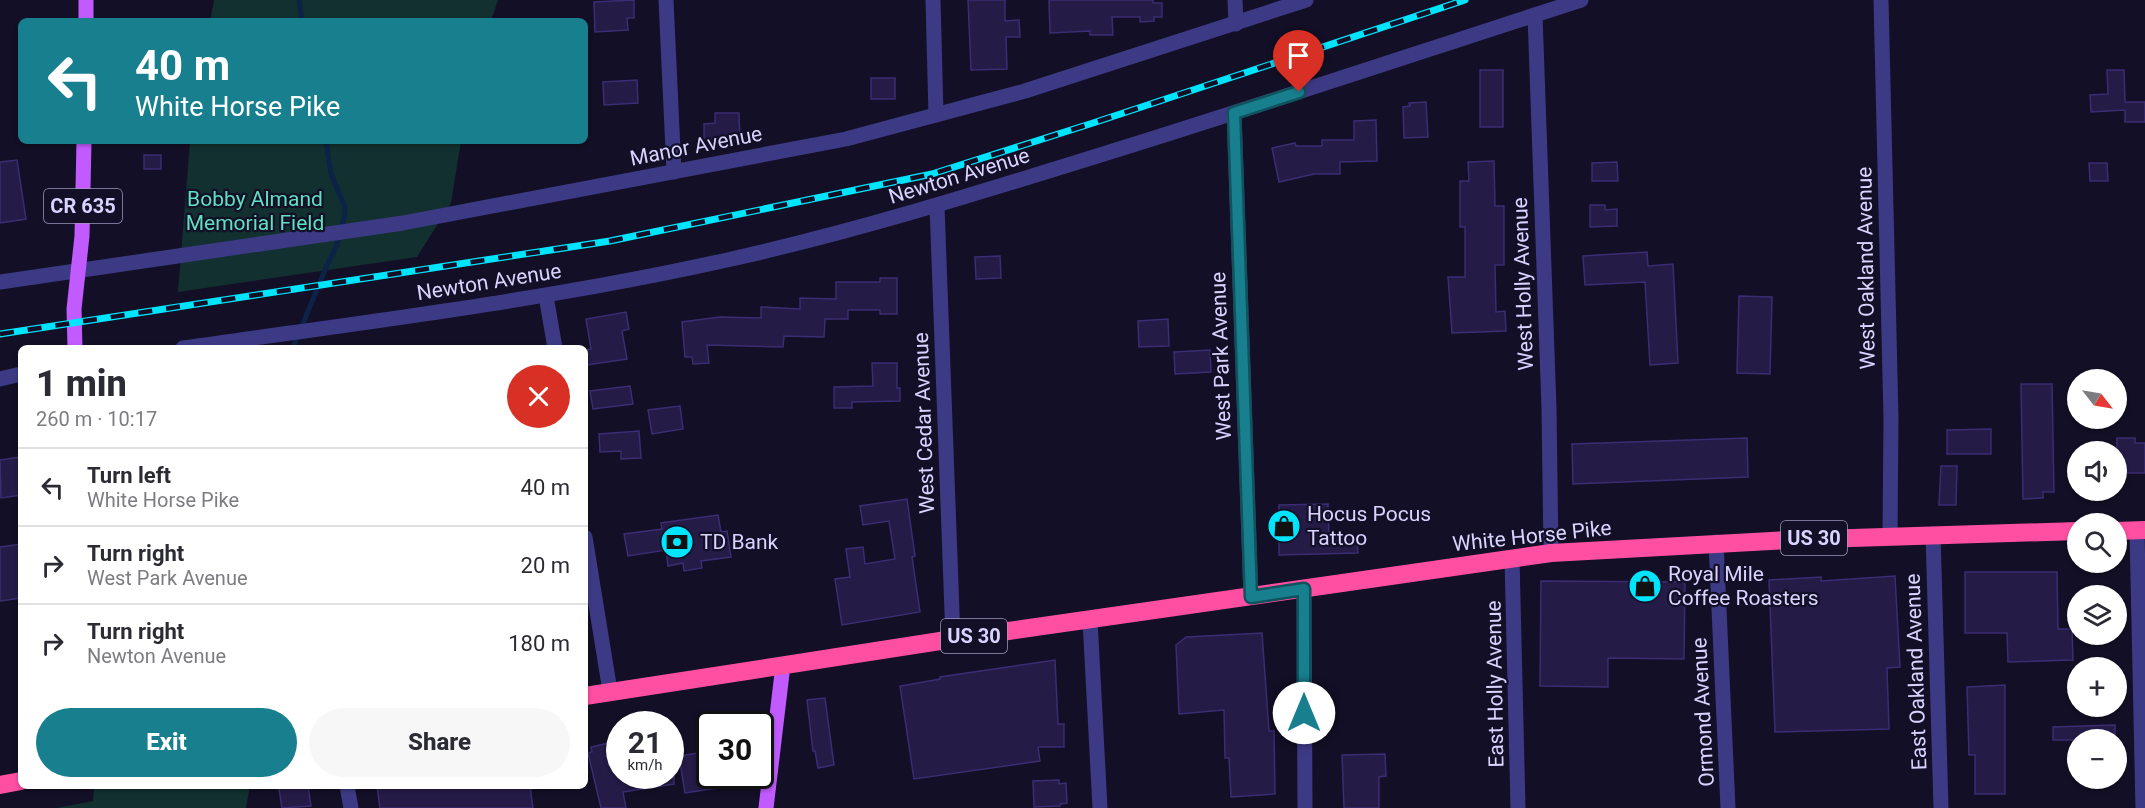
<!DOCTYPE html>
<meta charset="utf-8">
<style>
body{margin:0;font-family:Roboto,sans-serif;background:#f7f7f7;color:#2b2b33;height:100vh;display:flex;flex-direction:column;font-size:22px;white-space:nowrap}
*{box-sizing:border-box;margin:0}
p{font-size:20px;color:#7c7c81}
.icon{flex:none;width:33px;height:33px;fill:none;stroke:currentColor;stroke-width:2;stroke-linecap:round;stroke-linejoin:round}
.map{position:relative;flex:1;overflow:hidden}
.sheet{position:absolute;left:18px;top:345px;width:570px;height:444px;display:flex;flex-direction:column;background:#fff;border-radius:9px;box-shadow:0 2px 4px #0004}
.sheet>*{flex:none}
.banner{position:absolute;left:18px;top:18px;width:570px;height:126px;border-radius:9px;box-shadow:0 2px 4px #0004;background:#187f8f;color:#fff;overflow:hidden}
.needle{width:39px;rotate:121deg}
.controls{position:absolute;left:2067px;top:369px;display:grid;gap:12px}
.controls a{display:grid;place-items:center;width:60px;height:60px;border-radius:50%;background:#fff;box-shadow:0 2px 4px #0004;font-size:30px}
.speed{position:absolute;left:606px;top:711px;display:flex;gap:12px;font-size:30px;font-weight:700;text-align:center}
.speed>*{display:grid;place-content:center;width:78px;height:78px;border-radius:50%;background:#fff;box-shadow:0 2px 4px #0004;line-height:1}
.speed small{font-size:15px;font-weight:400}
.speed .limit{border:3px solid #111;border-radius:9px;background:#fff;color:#111}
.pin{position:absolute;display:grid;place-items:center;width:51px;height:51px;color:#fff;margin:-62px -26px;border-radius:50% 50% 50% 0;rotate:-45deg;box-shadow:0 0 6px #0007}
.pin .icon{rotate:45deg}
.me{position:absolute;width:66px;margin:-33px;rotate:0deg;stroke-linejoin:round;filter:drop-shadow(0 0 4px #0008)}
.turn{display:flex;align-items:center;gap:21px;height:126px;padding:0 18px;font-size:27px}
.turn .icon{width:78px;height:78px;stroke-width:2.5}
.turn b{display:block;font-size:42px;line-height:51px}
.round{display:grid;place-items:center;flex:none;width:63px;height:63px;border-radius:32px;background:#f7f7f7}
.summary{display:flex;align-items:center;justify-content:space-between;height:102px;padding:0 18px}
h1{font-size:36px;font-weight:800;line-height:45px}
.cta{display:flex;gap:12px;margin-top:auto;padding:12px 18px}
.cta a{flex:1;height:69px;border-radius:36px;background:#187f8f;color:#fff;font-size:24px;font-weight:800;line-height:69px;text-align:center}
.cta a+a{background:#f7f7f7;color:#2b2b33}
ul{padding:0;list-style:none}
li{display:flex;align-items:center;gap:18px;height:78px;padding:0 18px;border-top:2px solid #e1e1e2}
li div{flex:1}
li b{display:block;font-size:22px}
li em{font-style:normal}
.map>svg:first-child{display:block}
.green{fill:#12302f}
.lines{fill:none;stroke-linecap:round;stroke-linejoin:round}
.stream{stroke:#0c2248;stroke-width:5}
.building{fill:#241b47;stroke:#3b2d73;stroke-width:1.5}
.minor{stroke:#3d3a85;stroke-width:15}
.major{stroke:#c25bff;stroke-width:15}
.highway{stroke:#ff4fa3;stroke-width:18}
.rail-casing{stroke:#00e5ff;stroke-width:7}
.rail{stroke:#130f26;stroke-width:4.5;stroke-dasharray:14;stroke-linecap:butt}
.route-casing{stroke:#10535d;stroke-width:15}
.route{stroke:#187f8f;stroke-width:10}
.labels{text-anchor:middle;stroke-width:4.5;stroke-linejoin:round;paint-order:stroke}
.shield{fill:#130f26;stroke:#9e99be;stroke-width:1.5}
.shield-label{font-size:20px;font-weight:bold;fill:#d9d4ff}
.street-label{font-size:21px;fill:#d9d4ff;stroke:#130f26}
.park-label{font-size:21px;fill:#5fe0c0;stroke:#130f26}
.poi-label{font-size:21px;fill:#d9d4ff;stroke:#130f26;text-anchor:start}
</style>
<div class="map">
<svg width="2145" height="808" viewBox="0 0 2145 808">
<rect width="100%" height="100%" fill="#130f26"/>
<g class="green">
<polygon points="214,0 498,0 491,21 210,21"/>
<polygon points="190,141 461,141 451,203 417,257 178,292"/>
<polygon points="94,786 250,786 246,808 57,808 93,801"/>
</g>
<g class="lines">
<g class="stream">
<polyline points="299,0 302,21"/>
<polyline points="293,348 327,265 337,245 344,219 345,207 331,174 326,141"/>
</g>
</g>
<g class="building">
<polygon points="634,0 634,18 627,18 628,30 595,32 594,2"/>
<polygon points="968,0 1005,0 1005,21 1019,20 1020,37 1006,37 1007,69 971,70"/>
<polygon points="1049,0 1153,0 1153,3 1162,3 1162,17 1154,17 1154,21 1140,22 1140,17 1112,17 1113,35 1090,35 1090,31 1050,33"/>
<rect x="1480" y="70" width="23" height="57"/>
<polygon points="2107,70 2124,70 2125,102 2145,102 2145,122 2125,122 2125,110 2091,112 2090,95 2108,94"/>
<rect x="871" y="78" width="24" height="21"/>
<polygon points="637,80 638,103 604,105 603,82"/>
<polygon points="1426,102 1428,137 1404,138 1403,107 1410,106 1409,103"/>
<polygon points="715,113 739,113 740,140 704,141 704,124 715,123"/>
<polygon points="1376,120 1377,161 1340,162 1340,174 1314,174 1279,182 1272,148 1295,143 1296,146 1322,146 1322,140 1354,140 1354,121"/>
<rect x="144" y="155" width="17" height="14"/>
<polygon points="17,160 26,219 0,223 0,162"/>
<polygon points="1494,161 1495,206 1504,206 1504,265 1495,265 1496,312 1505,311 1506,331 1452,333 1448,277 1465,277 1465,227 1460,227 1460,181 1469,181 1468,162"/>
<polygon points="1617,162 1618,181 1592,181 1592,163"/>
<polygon points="2089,163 2107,163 2108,181 2090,181"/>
<polygon points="1590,205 1605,205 1605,210 1617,209 1617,226 1590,227"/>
<polygon points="1647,252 1648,266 1673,264 1678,363 1650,365 1645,282 1585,285 1583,256"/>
<polygon points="1000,256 1001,278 976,279 975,257"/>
<polygon points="880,278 897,278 897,314 880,314 880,310 848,310 848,319 825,319 824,337 784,336 783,347 707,345 709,363 693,364 692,357 685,357 682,322 720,317 761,318 761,307 800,309 800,298 836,299 836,282 880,282"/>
<polygon points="1739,296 1772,297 1770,374 1737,373"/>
<polygon points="626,312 629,329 622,331 627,359 587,365 585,350 591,349 586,319"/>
<polygon points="1168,319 1169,346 1139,347 1138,321"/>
<polygon points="1210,350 1211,372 1175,374 1174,352"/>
<polygon points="872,363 897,363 897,388 900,388 900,401 852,402 852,408 834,408 834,387 873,386"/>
<polygon points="2021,384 2052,384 2054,492 2043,492 2043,498 2023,499"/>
<polygon points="630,386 633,404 593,409 590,391"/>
<polygon points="680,406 683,429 652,434 648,410"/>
<polygon points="1991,429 1991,454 1947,454 1947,430"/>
<polygon points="639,431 641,458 621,459 621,451 600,452 599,434"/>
<polygon points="1747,438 1748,477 1573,484 1572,444"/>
<polygon points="2117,438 2135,438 2135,443 2145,443 2145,473 2116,473"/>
<polygon points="20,457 21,495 1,498 0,460"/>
<polygon points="1941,466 1957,466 1956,505 1939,505"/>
<polygon points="907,499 915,556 912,557 920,612 842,625 835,579 850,577 846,549 863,547 865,564 895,559 889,521 863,525 860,506"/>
<polygon points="1328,504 1329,540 1357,540 1358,553 1279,555 1279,505"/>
<polygon points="718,515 721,532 727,531 731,557 701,561 702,568 684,571 683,563 668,566 666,550 628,556 624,534 662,529 661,523"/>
<polygon points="21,544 21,598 0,601 0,547"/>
<polygon points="1965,572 2057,572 2058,629 2072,629 2073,660 2008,662 2007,633 1965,633"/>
<polygon points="1895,576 1900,667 1887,668 1889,729 1775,732 1769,580 1821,577 1821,581"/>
<polygon points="1541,581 1685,582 1684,659 1608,658 1608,687 1540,686"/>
<polygon points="1262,633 1269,731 1274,731 1275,794 1231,797 1229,758 1225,758 1224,710 1179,714 1176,645 1186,637"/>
<polygon points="1055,660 1058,724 1064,724 1064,747 1038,747 1040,761 914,779 900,686 940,679 940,677"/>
<polygon points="2005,685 2005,794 1975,794 1975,755 1969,755 1967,687"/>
<polygon points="825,698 834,765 818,768 815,751 813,751 807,700"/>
<polygon points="2115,725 2115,740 2053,740 2053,727"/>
<polygon points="613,742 614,747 617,746 620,759 620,776 674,776 674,784 623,792 626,808 601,808 588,753 592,752 591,747"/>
<polygon points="710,751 710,776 743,776 744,784 685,793 679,756"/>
<polygon points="1385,754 1386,776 1379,777 1379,808 1344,808 1342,755"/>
<polygon points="1059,780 1059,784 1066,783 1067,803 1060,804 1060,806 1034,807 1033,781"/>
<polygon points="292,786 308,786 311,806 282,808 279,789"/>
<polygon points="377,786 530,786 533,808 380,808"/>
</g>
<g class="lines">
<g class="minor">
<polyline points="666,0 674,172"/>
<polyline points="933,0 936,115"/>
<polyline points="1235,0 1236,24"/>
<polyline points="1881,0 1891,418 1890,535"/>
<polyline points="1535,15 1549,408 1551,553"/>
<polyline points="1234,113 1251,597"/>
<polyline points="937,206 953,639"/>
<polyline points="0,282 403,223 846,139 1025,91 1306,0"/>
<polyline points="546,296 555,348"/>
<path d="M183 348C365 322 548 300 727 260 853 232 975 194 1097 156 1259 106 1420 52 1581 0"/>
<polyline points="0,379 21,374"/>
<polyline points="2137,531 2143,808"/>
<polyline points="1933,534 1941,808"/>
<polyline points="585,537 610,691"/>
<polyline points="1716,542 1728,808"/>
<polyline points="1512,558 1518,808"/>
<polyline points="1304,589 1305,808"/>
<polyline points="1090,620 1100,808"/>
<polyline points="347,786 351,808"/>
</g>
<g class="major">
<polyline points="86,21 86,0"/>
<polyline points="75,348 74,309 82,236 84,141"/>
<polyline points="766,808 783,665"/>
</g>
<g class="highway">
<polyline points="2116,531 2145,530"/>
<polyline points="585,696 953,639 1551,553 1789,540 2078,531"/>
<polyline points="0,785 21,781"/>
</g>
<g class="rail-casing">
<polyline id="rail" points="0,334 610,241 932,174 1093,123 1465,0"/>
</g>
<use href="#rail" class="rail"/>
</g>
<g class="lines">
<g class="route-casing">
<polyline id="route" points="1299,92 1234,113 1251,597 1304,589 1304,713"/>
</g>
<use href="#route" class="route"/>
</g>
<defs>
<g id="shop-disc" transform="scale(1.725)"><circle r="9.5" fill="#00e5ff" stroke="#130f26"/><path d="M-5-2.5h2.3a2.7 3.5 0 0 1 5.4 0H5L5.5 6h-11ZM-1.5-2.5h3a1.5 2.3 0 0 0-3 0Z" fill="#111"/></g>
<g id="bank-disc" transform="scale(1.725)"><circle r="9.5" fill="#00e5ff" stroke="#130f26"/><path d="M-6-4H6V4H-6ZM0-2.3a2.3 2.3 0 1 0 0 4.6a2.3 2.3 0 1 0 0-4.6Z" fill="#111"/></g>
</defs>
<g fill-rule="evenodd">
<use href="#shop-disc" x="1284" y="526"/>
<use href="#bank-disc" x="677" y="542"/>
<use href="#shop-disc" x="1645" y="586"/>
</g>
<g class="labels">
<g class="shield">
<rect x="44" y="189" width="78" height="34" rx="4.5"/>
<rect x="1781" y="521" width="66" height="34" rx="4.5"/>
<rect x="941" y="619" width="66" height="34" rx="4.5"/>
</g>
<g class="shield-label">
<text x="83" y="213">CR 635</text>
<text x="1814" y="545">US 30</text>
<text x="974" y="643">US 30</text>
</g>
<g class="street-label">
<text transform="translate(696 146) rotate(-11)" y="7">Manor Avenue</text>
<text transform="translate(959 176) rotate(-17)" y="7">Newton Avenue</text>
<text transform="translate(1866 268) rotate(-91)" y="7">West Oakland Avenue</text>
<text transform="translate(489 282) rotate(-9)" y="7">Newton Avenue</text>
<text transform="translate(1523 284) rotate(-92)" y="7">West Holly Avenue</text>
<text transform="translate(1221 356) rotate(-92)" y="7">West Park Avenue</text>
<text transform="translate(924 423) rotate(-92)" y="7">West Cedar Avenue</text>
<text transform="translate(1532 536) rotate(-6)" y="7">White Horse Pike</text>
<text transform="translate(1916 672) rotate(-92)" y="7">East Oakland Avenue</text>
<text transform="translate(1495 684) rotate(-91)" y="7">East Holly Avenue</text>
<text transform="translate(1703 712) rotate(-93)" y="7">Ormond Avenue</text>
</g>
<g class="park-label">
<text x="255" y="206">Bobby Almand<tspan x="255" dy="24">Memorial Field</tspan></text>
</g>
<g class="poi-label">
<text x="1307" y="521">Hocus Pocus<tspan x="1307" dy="24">Tattoo</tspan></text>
<text x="700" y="549">TD Bank</text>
<text x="1668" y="581">Royal Mile<tspan x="1668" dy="24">Coffee Roasters</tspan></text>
</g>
</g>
</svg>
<div class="controls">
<a><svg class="needle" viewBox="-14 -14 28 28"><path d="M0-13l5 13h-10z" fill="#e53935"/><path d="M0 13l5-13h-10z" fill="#7c7c81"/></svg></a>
<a><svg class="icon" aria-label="sound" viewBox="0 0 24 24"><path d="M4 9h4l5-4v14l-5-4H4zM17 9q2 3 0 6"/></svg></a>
<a><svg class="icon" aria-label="search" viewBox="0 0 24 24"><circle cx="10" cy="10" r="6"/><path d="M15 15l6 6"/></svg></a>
<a><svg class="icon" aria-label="layers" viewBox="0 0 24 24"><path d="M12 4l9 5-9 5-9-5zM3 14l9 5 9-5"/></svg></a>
<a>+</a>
<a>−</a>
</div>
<div class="speed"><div>21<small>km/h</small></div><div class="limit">30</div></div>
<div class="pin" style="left:1299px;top:92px;background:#d93025"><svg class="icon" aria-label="arrive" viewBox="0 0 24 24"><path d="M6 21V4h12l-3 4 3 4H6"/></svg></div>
<svg class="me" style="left:1304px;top:713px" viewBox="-20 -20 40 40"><circle r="19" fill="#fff"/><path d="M0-13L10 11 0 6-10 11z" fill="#187f8f"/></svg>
<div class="banner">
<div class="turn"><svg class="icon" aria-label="left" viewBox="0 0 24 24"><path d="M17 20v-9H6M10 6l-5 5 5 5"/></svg><div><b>40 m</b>White Horse Pike</div></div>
</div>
<section class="sheet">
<div class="summary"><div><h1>1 min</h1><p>260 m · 10:17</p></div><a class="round" style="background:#d93025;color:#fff"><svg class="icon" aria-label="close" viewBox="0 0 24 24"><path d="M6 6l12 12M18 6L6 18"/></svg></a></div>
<ul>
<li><svg class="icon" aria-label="left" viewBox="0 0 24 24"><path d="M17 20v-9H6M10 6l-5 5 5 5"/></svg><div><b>Turn left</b><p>White Horse Pike</p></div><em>40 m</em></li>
<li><svg class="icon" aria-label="right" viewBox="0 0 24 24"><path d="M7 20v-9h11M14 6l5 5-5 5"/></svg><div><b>Turn right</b><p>West Park Avenue</p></div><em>20 m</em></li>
<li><svg class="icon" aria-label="right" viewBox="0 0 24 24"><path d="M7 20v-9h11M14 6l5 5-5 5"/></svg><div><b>Turn right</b><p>Newton Avenue</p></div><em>180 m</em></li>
</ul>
<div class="cta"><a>Exit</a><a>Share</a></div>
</section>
</div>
